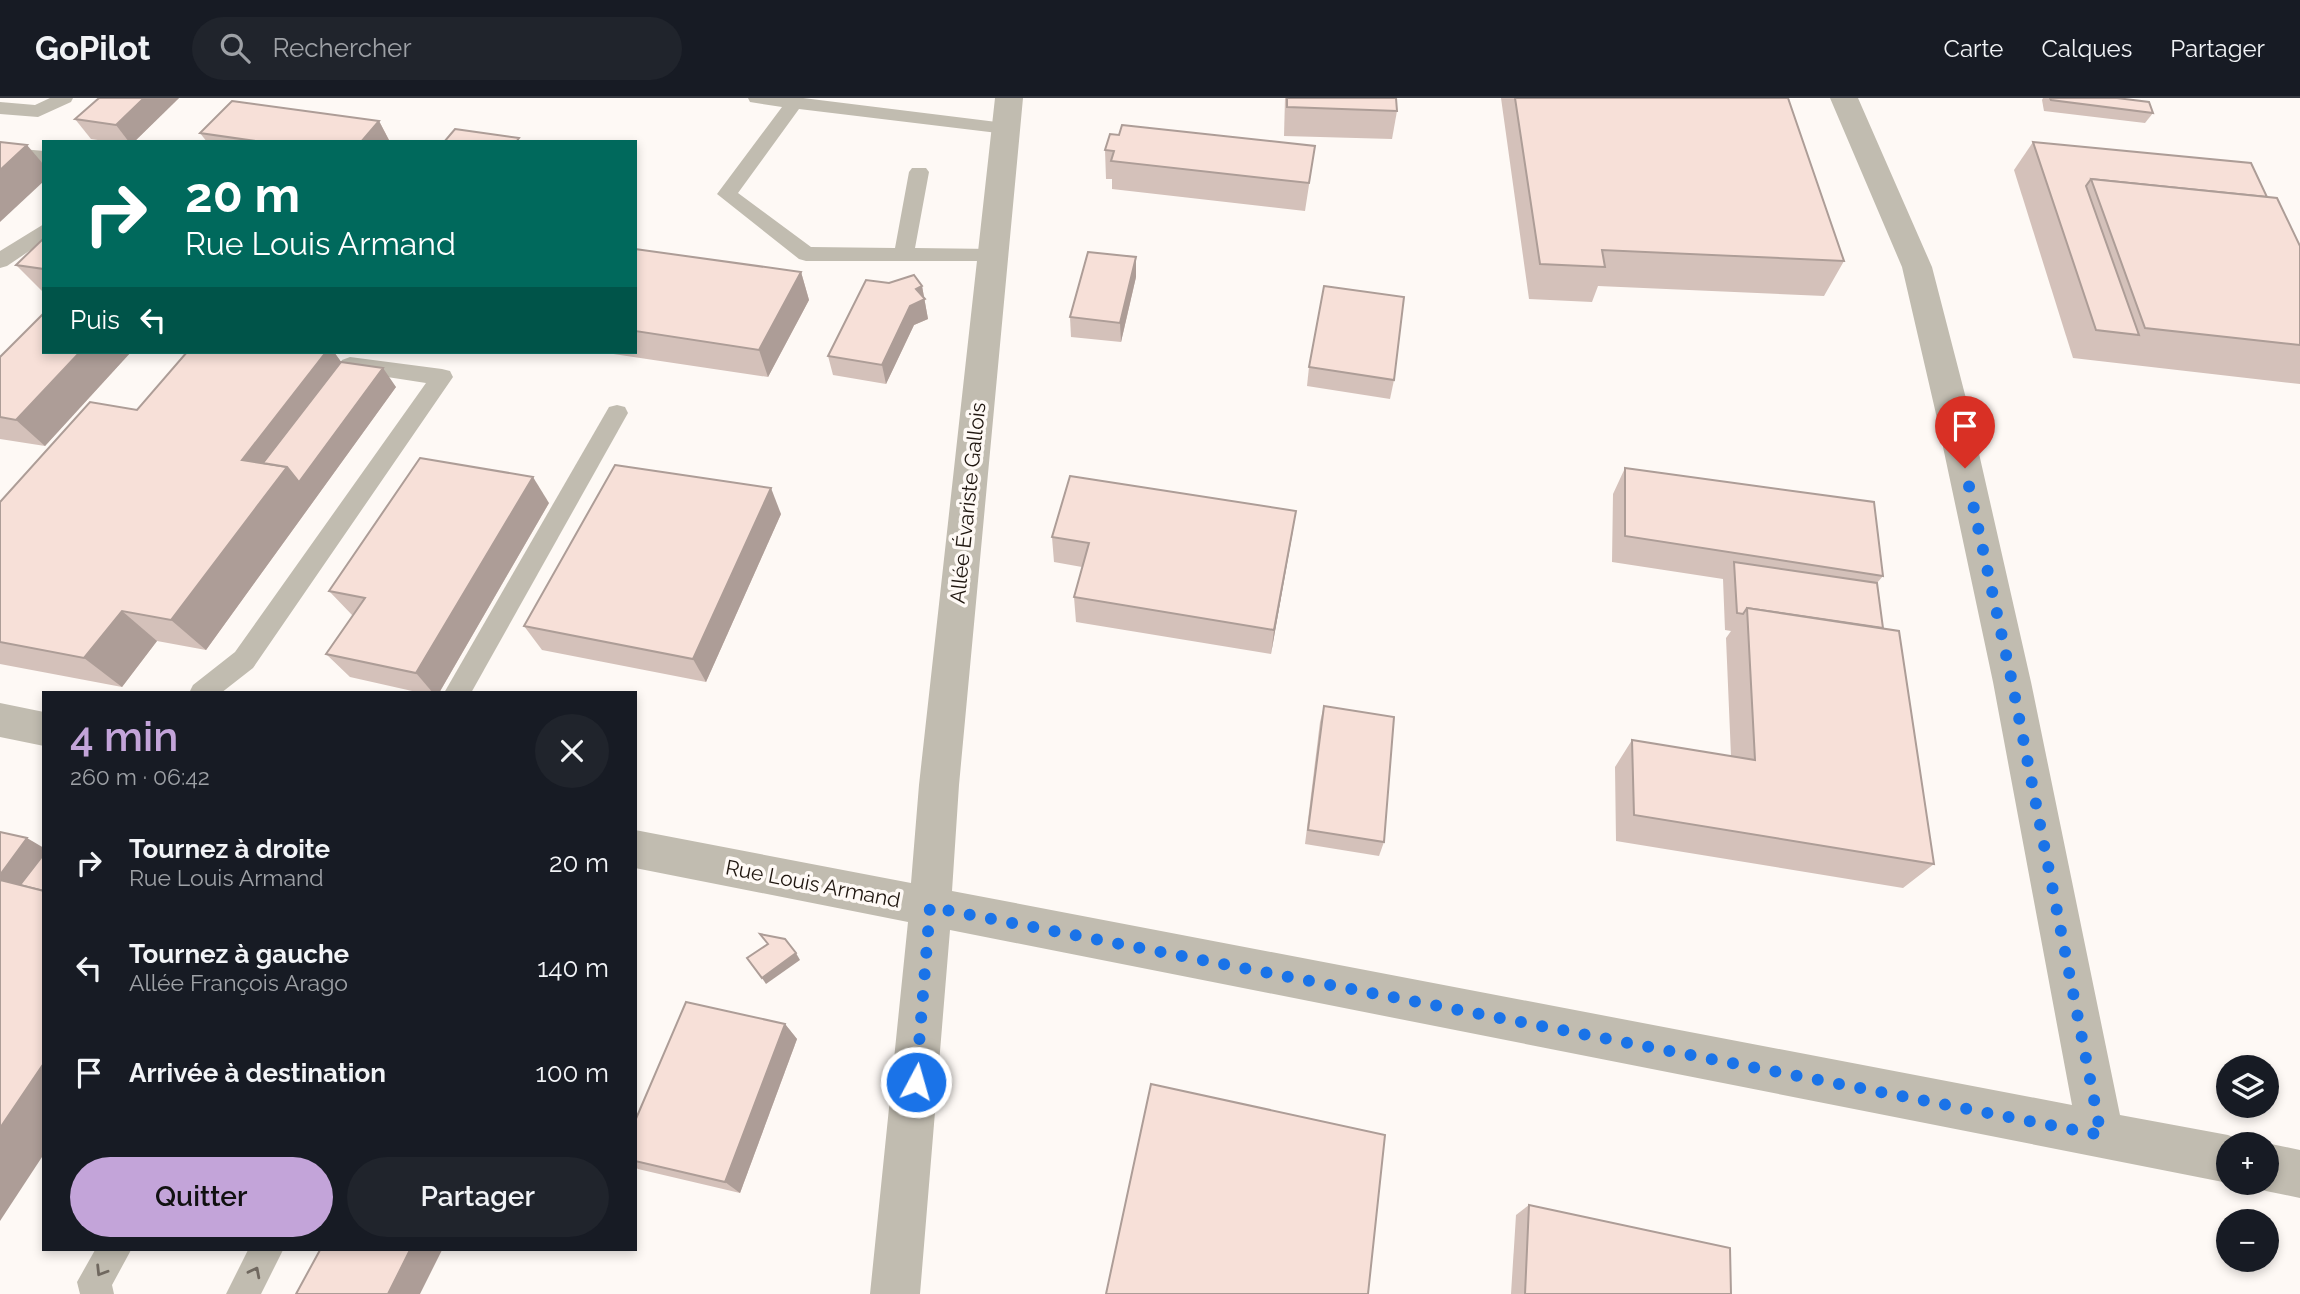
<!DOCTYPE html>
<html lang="fr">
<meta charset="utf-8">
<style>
body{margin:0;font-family:Raleway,sans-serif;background:#20242c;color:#f1f3f6;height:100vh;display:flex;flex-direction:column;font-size:26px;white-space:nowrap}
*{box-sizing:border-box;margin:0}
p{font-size:23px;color:#9ea1a6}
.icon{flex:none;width:38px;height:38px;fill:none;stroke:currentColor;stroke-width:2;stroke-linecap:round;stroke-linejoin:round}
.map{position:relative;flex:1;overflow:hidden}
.panel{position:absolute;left:42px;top:593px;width:595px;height:560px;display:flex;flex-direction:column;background:#171b24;border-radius:0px;box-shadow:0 4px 10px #0003}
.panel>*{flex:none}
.hud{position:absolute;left:42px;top:42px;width:595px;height:214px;border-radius:0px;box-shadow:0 4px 10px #0003;background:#00695c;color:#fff;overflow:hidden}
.buttons{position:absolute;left:2216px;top:957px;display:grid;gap:14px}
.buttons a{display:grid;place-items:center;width:63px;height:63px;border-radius:50%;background:#171b24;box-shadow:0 4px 10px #0003;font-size:35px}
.pin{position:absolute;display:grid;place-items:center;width:60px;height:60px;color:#fff;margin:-72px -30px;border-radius:50% 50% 50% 0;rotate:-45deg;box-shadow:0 0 7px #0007}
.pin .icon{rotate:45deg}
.me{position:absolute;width:77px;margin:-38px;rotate:6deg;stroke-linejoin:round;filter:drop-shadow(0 0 5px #0008)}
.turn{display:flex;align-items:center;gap:24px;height:147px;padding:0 28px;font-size:32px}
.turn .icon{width:91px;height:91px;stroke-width:2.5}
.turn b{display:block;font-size:49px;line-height:60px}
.then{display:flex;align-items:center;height:66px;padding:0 28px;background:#0003;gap:14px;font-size:26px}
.round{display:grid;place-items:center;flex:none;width:74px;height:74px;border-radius:37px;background:#20242c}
.overview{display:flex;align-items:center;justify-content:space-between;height:119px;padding:0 28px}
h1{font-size:42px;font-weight:600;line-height:52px;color:#c3a4d9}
.primary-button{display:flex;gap:14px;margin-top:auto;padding:14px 28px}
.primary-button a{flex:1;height:80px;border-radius:42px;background:#c3a4d9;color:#111;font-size:28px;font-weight:600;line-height:80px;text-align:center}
.primary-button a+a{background:#20242c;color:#f1f3f6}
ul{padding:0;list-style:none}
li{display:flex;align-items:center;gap:21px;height:105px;padding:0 28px}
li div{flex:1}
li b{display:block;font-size:26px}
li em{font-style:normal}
header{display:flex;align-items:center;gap:42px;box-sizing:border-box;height:98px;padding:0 35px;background:#171b24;border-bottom:2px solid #363941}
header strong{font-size:33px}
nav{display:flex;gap:38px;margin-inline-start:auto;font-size:24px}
.search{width:490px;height:63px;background:#20242c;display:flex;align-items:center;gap:18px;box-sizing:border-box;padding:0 24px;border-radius:38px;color:#9ea1a6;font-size:26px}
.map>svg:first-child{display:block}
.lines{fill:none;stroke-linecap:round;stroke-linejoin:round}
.lane{fill:#c1bcb0;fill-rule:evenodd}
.street{fill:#c1bcb0;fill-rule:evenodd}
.wall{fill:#d4c1ba}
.shaded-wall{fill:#ad9d97}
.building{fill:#f7e0d8;stroke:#ad9d97;stroke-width:2}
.oneway{stroke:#70685f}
.route{stroke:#1a73e8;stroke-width:12;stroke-dasharray:0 21.6}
.labels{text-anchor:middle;stroke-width:7;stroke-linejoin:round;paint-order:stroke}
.street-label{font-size:21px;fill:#1e150e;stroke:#fef9f5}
</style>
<header>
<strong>GoPilot</strong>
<div class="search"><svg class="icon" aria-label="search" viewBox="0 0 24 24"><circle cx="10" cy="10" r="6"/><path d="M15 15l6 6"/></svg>Rechercher</div>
<nav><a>Carte</a><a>Calques</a><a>Partager</a></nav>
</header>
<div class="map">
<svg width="2300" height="1196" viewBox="0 0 2300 1196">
<rect width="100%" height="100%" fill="#fef9f5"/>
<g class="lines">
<g class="lane">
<polygon points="50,0 73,0 71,4 38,19 0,16 0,4 35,7"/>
<polygon points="748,0 803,0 1013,26 1015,30 1006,36 799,11 738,95 811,149 895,150 909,74 912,70 926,70 929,74 915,150 994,151 1001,153 1004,158 1001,163 806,163 799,161 717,96 782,9 750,4"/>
<polygon points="0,49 44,53 44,65 0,61"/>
<polygon points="44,126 44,143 7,168 0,170 0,153"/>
<polygon points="350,259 442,271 450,273 453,279 253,570 221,595 189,595 193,587 235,554 426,285 342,272 339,267 342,262"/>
<polygon points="617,307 625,309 628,315 471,595 444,595 609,309"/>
<polygon points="95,1152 131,1152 112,1187 114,1196 80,1196 77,1184"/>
<polygon points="248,1152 283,1152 261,1196 226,1196"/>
</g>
<g class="street">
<polygon points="995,0 1023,0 959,687 952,793 2072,1007 1993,584 1936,316 1902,169 1830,0 1858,0 1932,169 1970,316 2031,584 2120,1017 2228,1037 2245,1044 2246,1046 2228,1046 2228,1085 950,832 920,1196 870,1196 908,824 635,770 635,732 911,785 919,687"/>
<polygon points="0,605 44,614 44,648 0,639"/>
<polygon points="2266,1045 2300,1052 2300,1100 2266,1093 2249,1086 2266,1085 2266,1046 2263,1046"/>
</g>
</g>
<g class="wall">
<polygon points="99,0 179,0 134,44 111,44 91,41 75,21"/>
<polygon points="1285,0 1396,0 1397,13 1392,41 1284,38"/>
<polygon points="1501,0 1788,0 1844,163 1824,198 1598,188 1592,204 1529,201"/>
<polygon points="2043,0 2117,0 2153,15 2145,25 2044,13 2042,2"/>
<polygon points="379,23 390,44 207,44 200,35"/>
<polygon points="2033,44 2267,99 2300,148 2300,286 2073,260 2014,72"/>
<polygon points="1315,48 1305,113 1112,91 1112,81 1106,81 1105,52"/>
<polygon points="44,140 44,195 16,167"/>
<polygon points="635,151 801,174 809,202 768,279 600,254 635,254"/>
<polygon points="1136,179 1121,244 1071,239 1070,219"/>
<polygon points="889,185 922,188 928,221 914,227 886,286 833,277 828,258"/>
<polygon points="44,254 131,254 45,348 0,341 0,259"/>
<polygon points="187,254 334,254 341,264 396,289 206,552 157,543 122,589 0,566 0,404 137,312"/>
<polygon points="1309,269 1394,282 1390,301 1307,288"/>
<polygon points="1625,370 1883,478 1877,485 1883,530 1934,766 1903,790 1616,743 1615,669 1632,642 1731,658 1726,540 1731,533 1725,532 1723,481 1612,464 1613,396"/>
<polygon points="549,405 439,595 421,595 350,579 326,556 353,518 329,493"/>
<polygon points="1296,413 1271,556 1076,524 1074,499 1082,469 1054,464 1052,439"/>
<polygon points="781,416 706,584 542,552 524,528"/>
<polygon points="1324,608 1384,744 1379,758 1305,746 1320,624"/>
<polygon points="785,926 797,941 740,1095 638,1071 635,1069 635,1023"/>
<polygon points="1529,1107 1731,1196 1511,1196 1516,1117"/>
</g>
<g class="shaded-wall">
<polygon points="144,0 179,0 134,44 129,44 116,27"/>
<polygon points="379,23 390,44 361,44"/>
<polygon points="27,47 44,67 44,83 0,124 0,72"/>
<polygon points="1136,159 1136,179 1121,244 1120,225"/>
<polygon points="801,174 809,202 768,279 759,252"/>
<polygon points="922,188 928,221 914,227 886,286 882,267 916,191"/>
<polygon points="80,254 131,254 45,348 16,322"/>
<polygon points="326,254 334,254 355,283 383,270 396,289 206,552 171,522 242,362"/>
<polygon points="533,379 549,405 439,595 433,595 416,575"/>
<polygon points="771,390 781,416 706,584 693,561"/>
<polygon points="1296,413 1292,438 1271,556 1274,532"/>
<polygon points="122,513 157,543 122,589 84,560"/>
<polygon points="27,740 44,750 44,798 0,783 0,777"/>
<polygon points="796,855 800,862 766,886 762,880"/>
<polygon points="785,926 797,941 740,1095 725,1084"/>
<polygon points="44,965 44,1056 0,1123 0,1030"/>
<polygon points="410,1152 442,1152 420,1196 388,1196"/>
</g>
<g class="building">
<polygon points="99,0 144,0 116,27 75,21"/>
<polygon points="1287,0 1396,0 1397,13 1287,9"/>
<polygon points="1515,0 1788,0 1844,163 1602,152 1605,169 1540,166"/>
<polygon points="2050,0 2117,0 2149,4 2153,15 2051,2"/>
<polygon points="232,3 379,23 361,44 262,44 200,35"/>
<polygon points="1122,27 1315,48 1309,85 1111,63 1114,53 1105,52 1110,36 1119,37"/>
<polygon points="455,31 519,40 516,44 444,44"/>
<polygon points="0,44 27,47 0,72"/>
<polygon points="2033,44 2251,65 2267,99 2091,81 2086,88 2139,237 2096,232"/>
<polygon points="2091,81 2277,100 2300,148 2300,247 2145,230"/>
<polygon points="44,140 44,171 16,167"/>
<polygon points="635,151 801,174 759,252 635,233"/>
<polygon points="1088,154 1136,159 1120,225 1070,219"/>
<polygon points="914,177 922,188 916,191 925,201 910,208 882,267 828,258 866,182 889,185"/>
<polygon points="1324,188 1404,199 1394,282 1309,269"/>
<polygon points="44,215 44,254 80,254 16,322 0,319 0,259"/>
<polygon points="187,254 326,254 242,362 287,369 171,522 122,513 84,560 0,544 0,404 90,304 137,312"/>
<polygon points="341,264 383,270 299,384 287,369 263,365"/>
<polygon points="420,360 533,379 416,575 326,556 365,500 329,493"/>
<polygon points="615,367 771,390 693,561 524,528"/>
<polygon points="1625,370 1874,404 1883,478 1625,438"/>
<polygon points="1070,378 1296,413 1274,532 1074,499 1089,445 1052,439"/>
<polygon points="1734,464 1877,485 1883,530 1747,510 1743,516 1737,515"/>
<polygon points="1747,510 1899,533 1934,766 1634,717 1632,642 1755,662"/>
<polygon points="1324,608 1394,619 1384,744 1308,732"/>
<polygon points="0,734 27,740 0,777"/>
<polygon points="44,756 44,793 20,787"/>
<polygon points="0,782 44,793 44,965 0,1030"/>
<polygon points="760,836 785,841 796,855 762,880 747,860 768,846"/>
<polygon points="686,904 785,926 725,1084 635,1063 635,1023"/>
<polygon points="1151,986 1385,1037 1368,1196 1106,1196"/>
<polygon points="1529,1107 1730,1150 1731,1196 1525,1196"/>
<polygon points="320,1152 410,1152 388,1196 296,1196"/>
</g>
<defs><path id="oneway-chevron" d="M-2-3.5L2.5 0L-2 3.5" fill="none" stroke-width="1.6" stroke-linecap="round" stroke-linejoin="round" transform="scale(1.75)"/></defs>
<g class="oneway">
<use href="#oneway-chevron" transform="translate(101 1173) rotate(122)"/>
<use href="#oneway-chevron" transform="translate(255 1174) rotate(-63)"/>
</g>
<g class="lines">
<polyline class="route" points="916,984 930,809 2101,1037 2012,584 1965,370"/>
</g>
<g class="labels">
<g class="street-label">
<text transform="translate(968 405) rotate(-84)" y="7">Allée Évariste Gallois</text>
<text transform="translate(813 786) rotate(11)" y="7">Rue Louis Armand</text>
</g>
</g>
</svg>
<div class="buttons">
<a><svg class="icon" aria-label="layers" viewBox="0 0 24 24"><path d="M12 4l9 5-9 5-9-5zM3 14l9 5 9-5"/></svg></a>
<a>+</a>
<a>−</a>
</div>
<div class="pin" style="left:1965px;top:370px;background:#d93025"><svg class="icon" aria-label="arrive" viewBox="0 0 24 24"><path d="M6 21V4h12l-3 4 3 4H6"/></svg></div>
<svg class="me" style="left:916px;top:984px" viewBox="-20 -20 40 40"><circle r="17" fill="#1a73e8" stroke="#fff" stroke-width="3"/><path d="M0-11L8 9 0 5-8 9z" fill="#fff"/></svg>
<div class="hud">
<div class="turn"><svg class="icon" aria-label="right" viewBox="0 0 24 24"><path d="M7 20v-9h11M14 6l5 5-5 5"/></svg><div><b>20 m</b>Rue Louis Armand</div></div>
<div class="then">Puis<svg class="icon" aria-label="left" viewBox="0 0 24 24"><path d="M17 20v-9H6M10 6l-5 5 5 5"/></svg></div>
</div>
<section class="panel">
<div class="overview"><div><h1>4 min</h1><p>260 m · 06:42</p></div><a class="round"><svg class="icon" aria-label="close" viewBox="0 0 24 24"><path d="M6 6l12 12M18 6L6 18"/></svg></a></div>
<ul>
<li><svg class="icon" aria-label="right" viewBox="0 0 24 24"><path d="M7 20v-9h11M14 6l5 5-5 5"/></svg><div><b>Tournez à droite</b><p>Rue Louis Armand</p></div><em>20 m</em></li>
<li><svg class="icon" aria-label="left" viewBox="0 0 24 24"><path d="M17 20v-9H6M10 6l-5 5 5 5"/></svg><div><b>Tournez à gauche</b><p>Allée François Arago</p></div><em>140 m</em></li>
<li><svg class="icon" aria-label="arrive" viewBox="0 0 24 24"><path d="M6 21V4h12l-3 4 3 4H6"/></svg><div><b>Arrivée à destination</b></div><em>100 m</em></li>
</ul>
<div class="primary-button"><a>Quitter</a><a>Partager</a></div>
</section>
</div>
